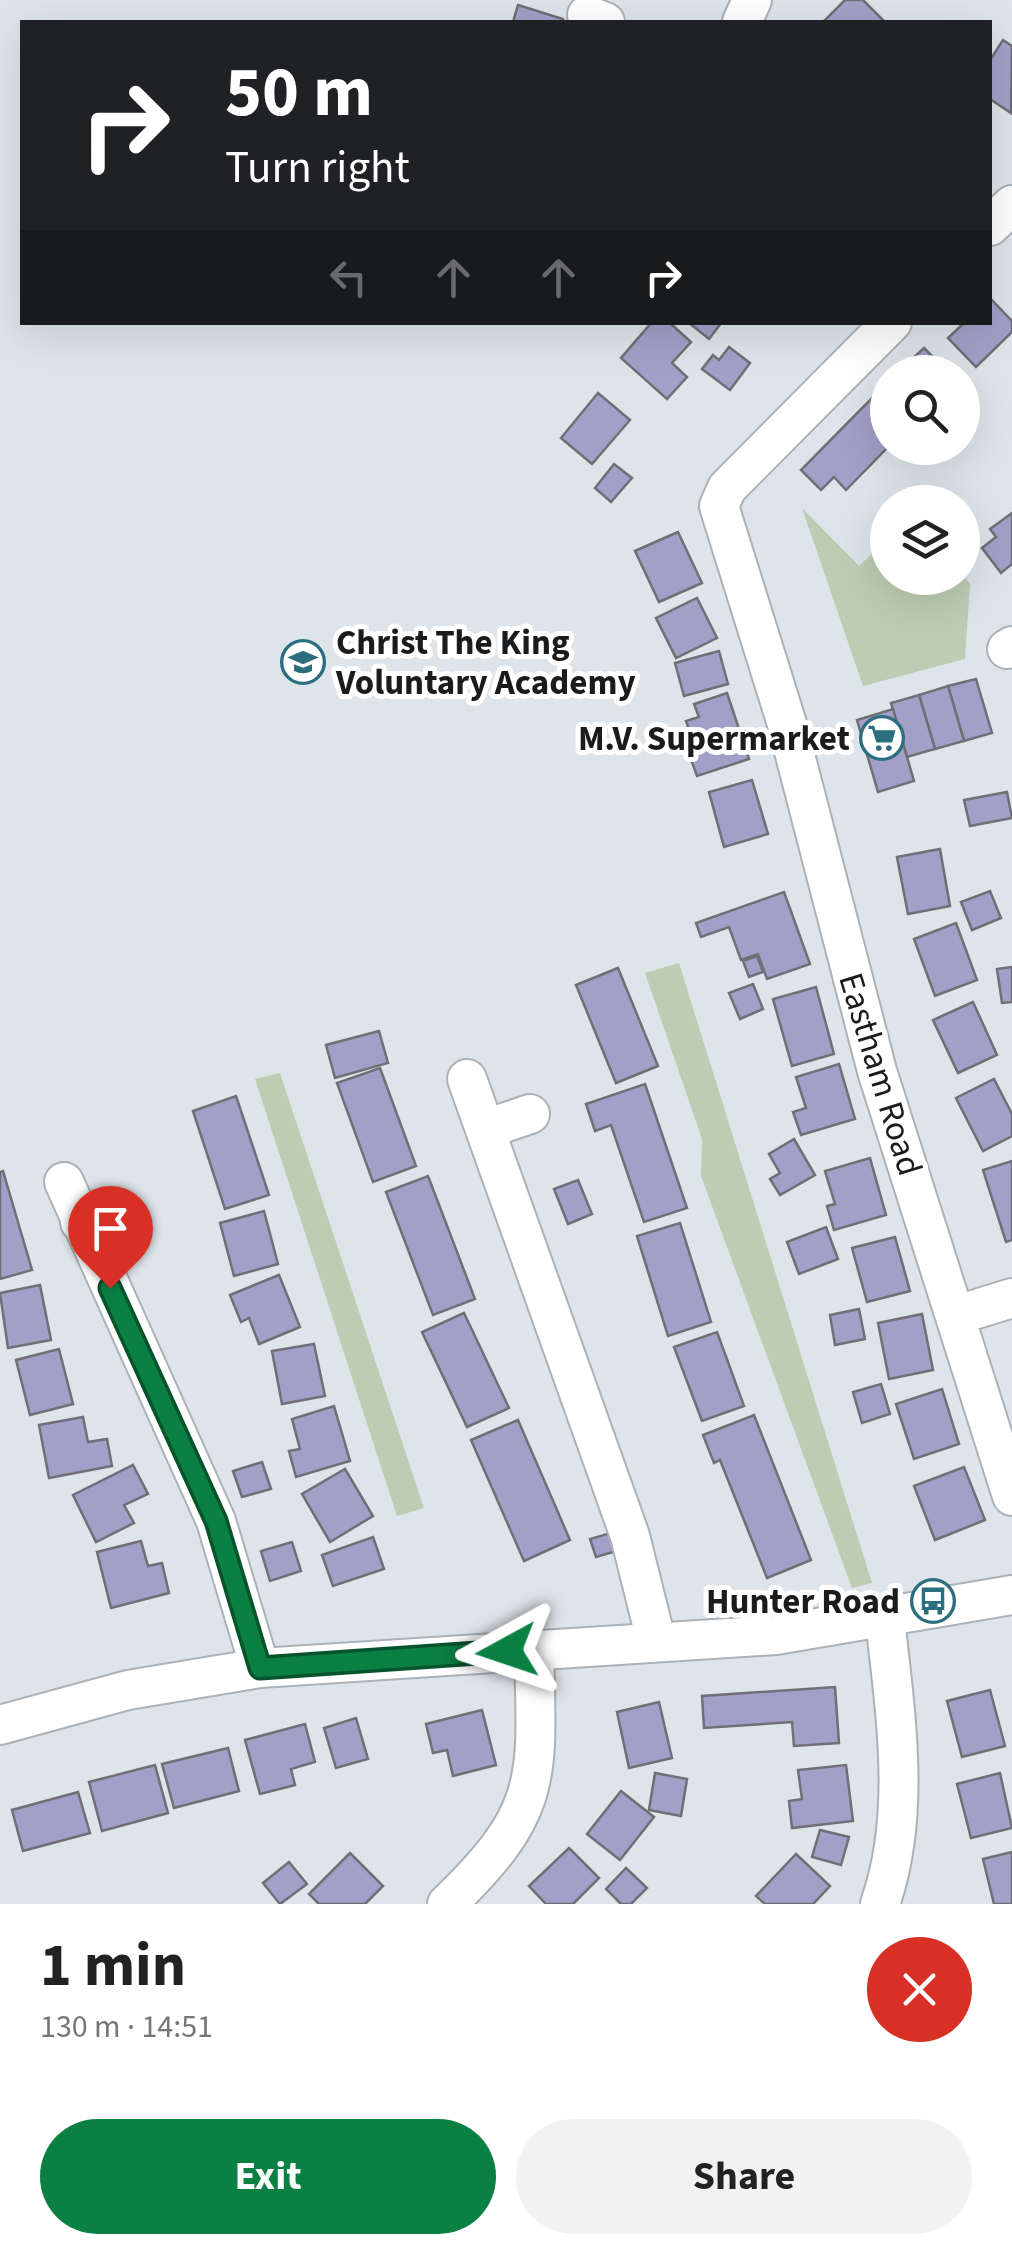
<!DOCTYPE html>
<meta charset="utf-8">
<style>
body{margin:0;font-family:"Source Sans 3",sans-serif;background:#f2f2f2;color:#222;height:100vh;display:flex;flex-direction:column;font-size:38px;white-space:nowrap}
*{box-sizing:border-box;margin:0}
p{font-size:32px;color:#767676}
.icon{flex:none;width:55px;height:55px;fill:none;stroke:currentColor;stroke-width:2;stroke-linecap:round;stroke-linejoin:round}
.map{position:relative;height:1904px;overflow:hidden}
.drawer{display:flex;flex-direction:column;background:#fff;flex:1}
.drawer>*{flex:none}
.hud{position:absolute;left:20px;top:20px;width:972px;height:305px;border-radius:0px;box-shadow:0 10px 40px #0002;background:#202124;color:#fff;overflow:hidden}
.controls{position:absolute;left:870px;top:355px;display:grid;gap:20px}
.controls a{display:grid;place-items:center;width:110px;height:110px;border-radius:50%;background:#fff;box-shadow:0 10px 40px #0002;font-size:50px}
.pin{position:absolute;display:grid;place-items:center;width:85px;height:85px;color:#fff;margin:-102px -42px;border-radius:50% 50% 50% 0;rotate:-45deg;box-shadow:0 0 10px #0007}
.pin .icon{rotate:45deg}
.me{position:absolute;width:110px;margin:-55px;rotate:265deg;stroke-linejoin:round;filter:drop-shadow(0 0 8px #0008)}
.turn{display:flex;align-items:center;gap:35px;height:210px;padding:0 40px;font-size:45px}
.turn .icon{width:130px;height:130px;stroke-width:2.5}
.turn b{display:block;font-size:70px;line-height:85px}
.lanes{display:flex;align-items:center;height:95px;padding:0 40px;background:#0003;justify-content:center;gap:50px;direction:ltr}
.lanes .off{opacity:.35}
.round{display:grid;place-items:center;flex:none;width:105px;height:105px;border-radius:52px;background:#f2f2f2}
.overview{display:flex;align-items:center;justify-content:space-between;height:170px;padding:0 40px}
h1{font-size:60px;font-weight:700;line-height:75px}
.cta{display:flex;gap:20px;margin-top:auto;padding:20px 40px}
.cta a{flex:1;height:115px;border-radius:60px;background:#0b8043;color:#fff;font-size:40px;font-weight:700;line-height:115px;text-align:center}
.cta a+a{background:#f2f2f2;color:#222}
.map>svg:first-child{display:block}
.green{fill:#bdcdb4}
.building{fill:#a2a0c8;stroke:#6f6f76;stroke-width:2.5}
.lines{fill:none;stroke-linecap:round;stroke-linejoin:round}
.minor-casing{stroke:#abb2b7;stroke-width:42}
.minor{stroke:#fff;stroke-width:38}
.route-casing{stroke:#07532c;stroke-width:25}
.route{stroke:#0b8043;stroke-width:18}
.labels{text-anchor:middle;stroke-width:10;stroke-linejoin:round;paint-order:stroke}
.poi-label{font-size:35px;font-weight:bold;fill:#191b1d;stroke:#fff;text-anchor:end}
.street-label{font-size:35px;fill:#191b1d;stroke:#fff}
</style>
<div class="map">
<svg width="1012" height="1904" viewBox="0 0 1012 1904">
<rect width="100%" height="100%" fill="#dee5ea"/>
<g class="green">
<polygon points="802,508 859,566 887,540 888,578 963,576 970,584 965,659 863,686"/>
<polygon points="679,963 872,1583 852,1588 701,1176 702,1139 645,973"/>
<polygon points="280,1073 424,1508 397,1516 255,1079"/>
</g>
<g class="building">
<polygon points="845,0 863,0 885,22 823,22"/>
<polygon points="518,5 563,19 562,22 513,22"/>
<polygon points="1003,40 1012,46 1011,113 990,99 990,60"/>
<polygon points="990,298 1012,321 1012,332 976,367 948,338 965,322 990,322"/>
<polygon points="652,322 669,322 691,342 672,363 687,377 667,399 621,358"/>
<polygon points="688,322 722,322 709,339"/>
<polygon points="729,347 750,363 730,390 702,369 713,355 719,360"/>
<polygon points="924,348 948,372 898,372"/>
<polygon points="598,393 630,420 592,464 561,438"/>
<polygon points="874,396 888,409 888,447 846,490 834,477 821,490 801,470"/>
<polygon points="614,464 632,478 611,502 595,488"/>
<polygon points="1012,513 1012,564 1001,573 982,548 996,537 990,529"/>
<polygon points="678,532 702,583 659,602 635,551"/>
<polygon points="697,598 717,638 676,658 656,618"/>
<polygon points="719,651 728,684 684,696 675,663"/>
<polygon points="976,679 992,733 964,741 948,686"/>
<polygon points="948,686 964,741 935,749 919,695"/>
<polygon points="727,693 749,759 697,776 688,751 696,749 686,721 699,717 694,704"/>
<polygon points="919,695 935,749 907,757 891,703"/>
<polygon points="893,709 914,781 878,792 857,720"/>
<polygon points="752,780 768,834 724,847 709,792"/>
<polygon points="1007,792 1012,818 970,826 964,800"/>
<polygon points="940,849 950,906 908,914 897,857"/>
<polygon points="990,891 1001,918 972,930 961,902"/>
<polygon points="784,892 810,964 767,979 758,954 741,960 729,927 701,937 696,923"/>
<polygon points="956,923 977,980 935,996 914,939"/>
<polygon points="757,956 763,972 749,977 743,961"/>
<polygon points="1012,967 1012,1002 1002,1003 997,969"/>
<polygon points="618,968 658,1066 616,1083 576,985"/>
<polygon points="753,984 763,1009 740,1019 729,993"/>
<polygon points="816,987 834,1054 792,1066 773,999"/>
<polygon points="973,1002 997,1055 958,1073 933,1020"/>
<polygon points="379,1031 388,1063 335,1078 326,1045"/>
<polygon points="839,1064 855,1119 801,1135 793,1112 806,1108 796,1077"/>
<polygon points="380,1068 416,1166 373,1182 337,1083"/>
<polygon points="994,1079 1012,1114 1012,1136 983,1151 956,1098"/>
<polygon points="645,1084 687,1208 644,1222 611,1125 595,1131 586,1104"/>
<polygon points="236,1096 269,1195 225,1209 193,1111"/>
<polygon points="794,1139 815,1175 780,1195 770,1179 780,1173 769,1154"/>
<polygon points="870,1158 886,1215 834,1230 827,1206 835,1204 825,1171"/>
<polygon points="1012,1161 1012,1240 1006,1242 983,1170"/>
<polygon points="3,1171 32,1270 0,1279 0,1172"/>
<polygon points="428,1176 475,1299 433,1315 386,1192"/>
<polygon points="578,1180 592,1214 568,1224 554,1189"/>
<polygon points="264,1211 278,1264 234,1276 220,1223"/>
<polygon points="680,1223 711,1322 668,1336 637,1236"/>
<polygon points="826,1227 838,1259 799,1274 787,1242"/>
<polygon points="895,1237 910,1291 867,1302 852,1248"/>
<polygon points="279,1275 300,1327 259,1344 249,1318 241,1322 230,1295"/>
<polygon points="40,1285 51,1340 8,1348 0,1293"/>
<polygon points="859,1309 865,1339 835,1345 830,1315"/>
<polygon points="464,1313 509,1408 467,1427 422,1332"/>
<polygon points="922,1314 933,1370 889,1379 878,1323"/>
<polygon points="717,1332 744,1406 702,1421 674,1347"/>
<polygon points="314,1344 325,1396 282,1404 272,1351"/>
<polygon points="59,1349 73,1404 30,1415 16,1360"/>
<polygon points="881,1384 890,1414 862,1423 853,1392"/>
<polygon points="942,1389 959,1444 914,1459 896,1404"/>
<polygon points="334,1406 350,1461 296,1477 289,1451 300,1449 292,1419"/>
<polygon points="754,1415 811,1560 767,1578 720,1460 714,1463 703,1435"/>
<polygon points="83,1417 88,1442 107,1439 112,1466 49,1478 39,1425"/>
<polygon points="518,1420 570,1540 524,1561 471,1440"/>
<polygon points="262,1462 271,1489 242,1497 233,1471"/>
<polygon points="133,1465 148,1494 124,1505 134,1523 96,1542 73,1495"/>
<polygon points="964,1467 985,1520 935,1540 914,1486"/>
<polygon points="345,1469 373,1516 330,1542 302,1494"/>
<polygon points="621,1530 627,1548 596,1557 590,1539"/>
<polygon points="373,1537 384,1569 333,1586 322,1555"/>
<polygon points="141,1541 148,1566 162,1563 169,1593 111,1608 97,1552"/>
<polygon points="292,1542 301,1571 270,1581 261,1551"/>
<polygon points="835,1687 839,1743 794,1746 792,1722 704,1728 702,1696"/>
<polygon points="990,1690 1005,1746 962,1757 947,1701"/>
<polygon points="659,1702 672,1758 629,1768 617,1712"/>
<polygon points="482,1710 496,1765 453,1776 447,1750 433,1753 426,1724"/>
<polygon points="356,1718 368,1759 336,1768 324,1728"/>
<polygon points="305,1724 315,1762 291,1769 295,1785 260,1794 245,1740"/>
<polygon points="228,1748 239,1791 174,1808 162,1764"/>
<polygon points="155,1765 168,1813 102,1831 89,1782"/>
<polygon points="846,1765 853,1821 792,1828 789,1801 802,1799 798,1770"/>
<polygon points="655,1773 687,1779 681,1816 649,1810"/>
<polygon points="1000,1773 1012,1828 971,1838 957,1784"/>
<polygon points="621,1791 654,1817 620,1860 587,1834"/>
<polygon points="78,1792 90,1833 23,1851 12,1810"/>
<polygon points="820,1830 849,1837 841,1865 812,1857"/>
<polygon points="569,1848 599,1878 573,1904 546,1904 529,1886"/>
<polygon points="1012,1852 1012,1904 994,1904 983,1859"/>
<polygon points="350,1853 383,1886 365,1904 319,1904 309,1894"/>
<polygon points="796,1854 830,1886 813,1904 765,1904 756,1896"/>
<polygon points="289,1862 307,1884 280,1904 263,1883"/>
<polygon points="626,1868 647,1888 631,1904 621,1904 606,1889"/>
</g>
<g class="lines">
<g class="minor-casing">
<g id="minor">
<polyline points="587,15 605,22"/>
<polyline points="742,22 752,0"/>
<polyline points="990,226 1012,205"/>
<polyline points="892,322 727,488 719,506 787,724 877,1071 1012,1496"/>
<polyline points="1007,649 1012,646"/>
<polyline points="467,1079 630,1536 656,1640"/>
<polyline points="486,1129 530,1114"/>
<polyline points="64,1182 216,1521 260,1668"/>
<polyline points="80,1222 117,1208"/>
<polyline points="957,1315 1012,1298"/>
<polyline points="0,1725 128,1690 260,1668 776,1635 1012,1595"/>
<path d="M447 1904C545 1810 537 1778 534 1648"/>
<path d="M880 1904C912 1813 895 1712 885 1619"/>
</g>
</g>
<use href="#minor" class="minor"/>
</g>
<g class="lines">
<g class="route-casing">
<polyline id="route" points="110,1288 216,1521 260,1668 507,1651"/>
</g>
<use href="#route" class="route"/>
</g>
<defs>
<g id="school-ring" transform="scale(2.25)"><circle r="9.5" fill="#fff" stroke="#2a6e7f" stroke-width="1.5"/><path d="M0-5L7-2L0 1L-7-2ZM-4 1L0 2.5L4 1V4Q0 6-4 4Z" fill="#2a6e7f"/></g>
<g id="supermarket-ring" transform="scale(2.25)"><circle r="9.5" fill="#fff" stroke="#2a6e7f" stroke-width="1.5"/><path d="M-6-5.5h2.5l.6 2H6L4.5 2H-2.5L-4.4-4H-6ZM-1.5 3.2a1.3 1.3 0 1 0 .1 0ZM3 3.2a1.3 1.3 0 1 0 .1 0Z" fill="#2a6e7f"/></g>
<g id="bus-ring" transform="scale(2.25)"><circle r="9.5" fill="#fff" stroke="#2a6e7f" stroke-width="1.5"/><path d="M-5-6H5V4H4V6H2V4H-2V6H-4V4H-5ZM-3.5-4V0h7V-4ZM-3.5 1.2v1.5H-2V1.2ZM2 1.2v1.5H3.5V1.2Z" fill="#2a6e7f"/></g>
</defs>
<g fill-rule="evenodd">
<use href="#school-ring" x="303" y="662"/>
<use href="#supermarket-ring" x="882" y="738"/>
<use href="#bus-ring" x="933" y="1601"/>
</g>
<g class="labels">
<g class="poi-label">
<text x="336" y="654" text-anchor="start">Christ The King<tspan x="336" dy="40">Voluntary Academy</tspan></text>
<text x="850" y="750">M.V. Supermarket</text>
<text x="900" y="1613">Hunter Road</text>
</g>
<g class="street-label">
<text transform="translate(881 1074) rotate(73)" y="12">Eastham Road</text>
</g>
</g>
</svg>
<div class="controls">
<a><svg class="icon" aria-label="search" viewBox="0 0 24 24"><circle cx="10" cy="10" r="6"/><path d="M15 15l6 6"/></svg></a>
<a><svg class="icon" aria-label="layers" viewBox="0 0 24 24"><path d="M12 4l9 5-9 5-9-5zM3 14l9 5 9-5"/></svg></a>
</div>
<div class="pin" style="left:110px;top:1288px;background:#d93025"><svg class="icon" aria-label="arrive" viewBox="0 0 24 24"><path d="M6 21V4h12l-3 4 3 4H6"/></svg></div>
<svg class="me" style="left:507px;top:1651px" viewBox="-20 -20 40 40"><path d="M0-17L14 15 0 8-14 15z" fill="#0b8043" stroke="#fff" stroke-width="4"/></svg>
<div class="hud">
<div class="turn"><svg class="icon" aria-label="right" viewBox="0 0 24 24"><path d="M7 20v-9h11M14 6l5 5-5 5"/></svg><div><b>50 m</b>Turn right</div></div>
<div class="lanes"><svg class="icon off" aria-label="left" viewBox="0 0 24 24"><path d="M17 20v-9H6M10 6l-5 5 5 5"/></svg><svg class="icon off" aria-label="ahead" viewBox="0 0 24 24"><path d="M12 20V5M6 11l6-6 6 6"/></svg><svg class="icon off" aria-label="ahead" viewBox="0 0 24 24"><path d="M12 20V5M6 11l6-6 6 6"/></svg><svg class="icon" aria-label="right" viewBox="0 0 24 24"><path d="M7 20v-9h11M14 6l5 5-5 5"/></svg></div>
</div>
</div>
<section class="drawer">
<div class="overview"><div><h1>1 min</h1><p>130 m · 14:51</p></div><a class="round" style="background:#d93025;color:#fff"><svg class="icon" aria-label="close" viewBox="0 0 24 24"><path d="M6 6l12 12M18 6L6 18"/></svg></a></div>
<div class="cta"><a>Exit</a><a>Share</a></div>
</section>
